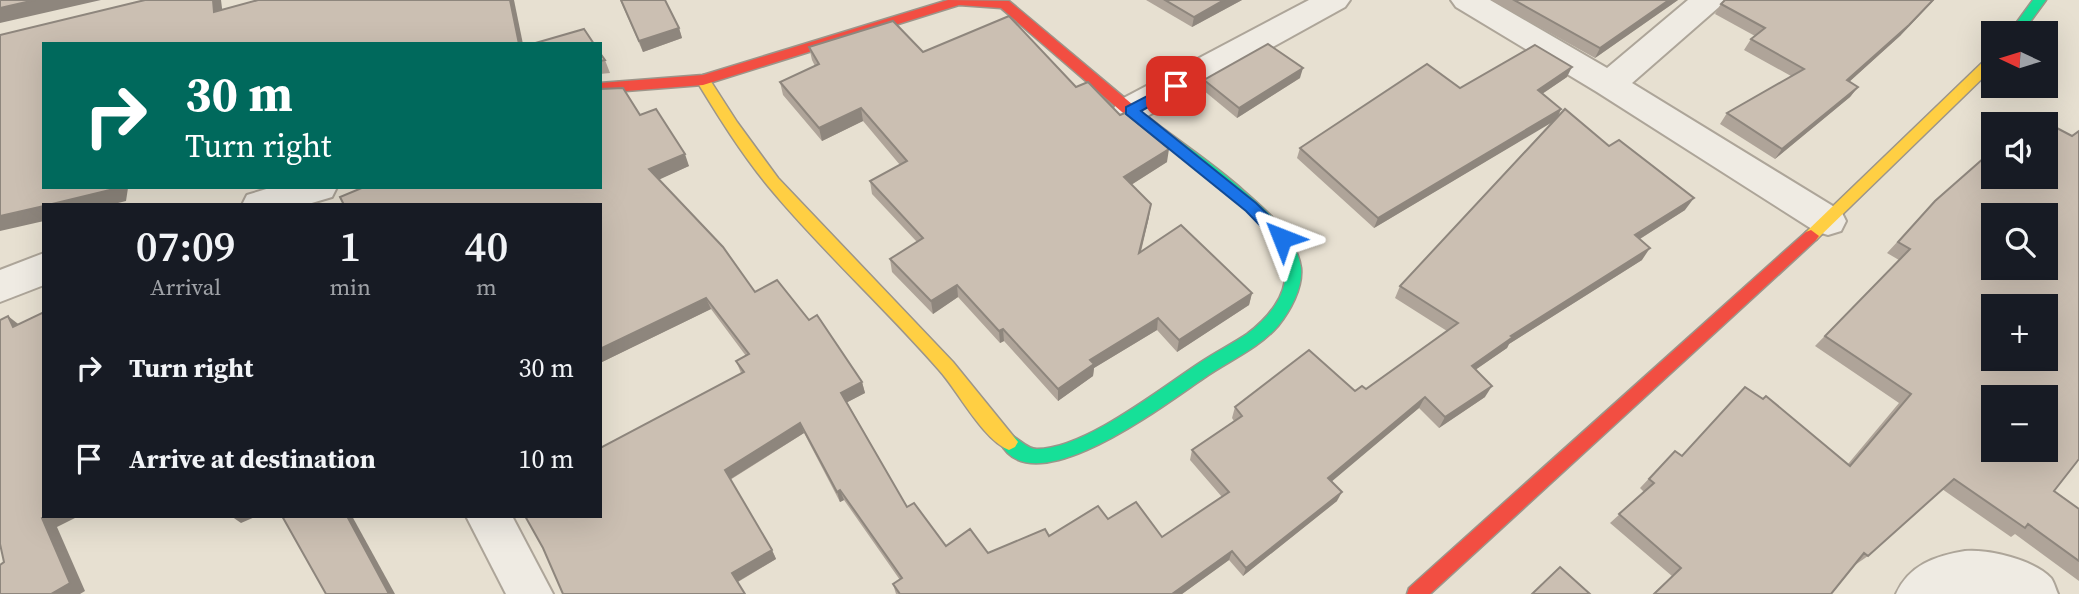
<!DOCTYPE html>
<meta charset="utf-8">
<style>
body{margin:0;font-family:"Source Serif 4",serif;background:#20242c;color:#f1f3f6;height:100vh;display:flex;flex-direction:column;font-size:26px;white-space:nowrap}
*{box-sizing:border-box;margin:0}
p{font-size:23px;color:#9ea1a6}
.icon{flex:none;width:38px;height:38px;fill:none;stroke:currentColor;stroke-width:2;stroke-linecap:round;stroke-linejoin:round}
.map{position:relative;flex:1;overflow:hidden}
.details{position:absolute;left:42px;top:203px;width:560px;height:315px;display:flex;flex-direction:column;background:#171b24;border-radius:0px;box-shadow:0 7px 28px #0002}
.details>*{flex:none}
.top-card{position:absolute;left:42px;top:42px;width:560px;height:147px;border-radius:0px;box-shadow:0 7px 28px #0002;background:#00695c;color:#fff;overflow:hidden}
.needle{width:46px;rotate:274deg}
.fabs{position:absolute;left:1981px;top:21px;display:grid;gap:14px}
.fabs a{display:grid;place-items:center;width:77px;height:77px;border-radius:0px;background:#171b24;box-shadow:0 7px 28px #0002;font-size:35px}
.pin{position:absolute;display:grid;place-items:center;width:60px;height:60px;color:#fff;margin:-30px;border-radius:14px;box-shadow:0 4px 10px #0006}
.me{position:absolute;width:77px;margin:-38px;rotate:315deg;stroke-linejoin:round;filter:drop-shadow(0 0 5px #0008)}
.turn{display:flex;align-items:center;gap:24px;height:147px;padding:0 28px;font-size:32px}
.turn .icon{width:91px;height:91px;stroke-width:2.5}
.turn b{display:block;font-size:49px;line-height:60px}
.eta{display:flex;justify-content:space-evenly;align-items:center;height:119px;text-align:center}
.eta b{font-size:42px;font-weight:600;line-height:49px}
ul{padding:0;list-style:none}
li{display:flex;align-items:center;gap:21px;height:91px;padding:0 28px}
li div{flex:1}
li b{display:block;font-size:26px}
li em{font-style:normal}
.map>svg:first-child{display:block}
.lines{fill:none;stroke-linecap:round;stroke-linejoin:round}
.street-casing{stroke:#ada599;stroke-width:4}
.fast-casing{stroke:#9c958a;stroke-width:3}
.slow-casing{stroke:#9c958a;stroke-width:3}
.jam-casing{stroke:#9c958a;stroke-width:3}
.street{fill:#efebe3;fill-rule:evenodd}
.fast{fill:#16e098;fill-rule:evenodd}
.slow{fill:#ffcf43;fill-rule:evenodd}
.jam{fill:#f24e42;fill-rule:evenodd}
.wall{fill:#afa499}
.shaded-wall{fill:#8e867d}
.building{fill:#cbbfb2;stroke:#8e867d;stroke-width:2;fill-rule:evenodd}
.route{fill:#1a73e8;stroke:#114b97;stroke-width:2}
</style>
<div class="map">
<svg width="2079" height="594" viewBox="0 0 2079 594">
<rect width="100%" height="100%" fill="#e7e0d1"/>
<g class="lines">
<g class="street-casing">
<g id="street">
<polygon points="1309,0 1350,0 1345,7 1142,119 1130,122 1118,119 1113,110 1118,101"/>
<polygon points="1451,0 1490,0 1607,68 1688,0 1724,0 1719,7 1632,83 1841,211 1846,221 1841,231 1828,235 1815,231 1597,92 1456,7"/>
<polygon points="273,187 337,187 332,197 305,205 242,205 247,195"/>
<polygon points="44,253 44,285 0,302 0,270"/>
<polygon points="466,516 512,516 553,594 506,594"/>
<path d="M1965 551C1989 549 2034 560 2051 578 2054 582 2056 590 2058 594H1896C1909 565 1935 556 1965 551Z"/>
</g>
</g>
<g class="fast-casing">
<g id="fast">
<polygon points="2033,0 2046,0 2022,33 2009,33"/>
<path d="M1134 109C1145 113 1155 123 1165 130 1189 148 1214 165 1237 185 1261 206 1296 233 1301 268 1303 288 1290 311 1278 326 1258 349 1228 361 1204 378 1169 401 1032 508 1000 442L1003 437 1009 434C1019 438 1026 449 1037 449 1085 449 1161 388 1201 362 1216 352 1232 344 1247 334 1267 319 1289 295 1285 267 1278 218 1168 148 1129 118L1127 114Z"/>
</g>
</g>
<g class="slow-casing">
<g id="slow">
<polygon points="1993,55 1993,68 1816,240 1806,240 1803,236 1806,232 1988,57"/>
<path d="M703 75 708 77 737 122 778 178 953 362 1018 442 1015 447 1009 450C983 440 958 391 939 370 884 307 821 250 768 186 741 153 718 116 696 80Z"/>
</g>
</g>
<g class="jam-casing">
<g id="jam">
<polygon points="948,0 1009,1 1139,110 1141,114 1139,118 1129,118 1001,8 959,5 703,85 600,93 600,83 703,75"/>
<polygon points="1811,230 1819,236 1816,240 1430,594 1407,594 1409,588 1806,232"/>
</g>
</g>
<use href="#street" class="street"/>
<use href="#fast" class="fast"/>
<use href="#slow" class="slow"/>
<use href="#jam" class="jam"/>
</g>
<g class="wall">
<polygon points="620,0 665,0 679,28 682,38 643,52"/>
<polygon points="1146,0 1242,0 1192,27"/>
<polygon points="1491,0 1678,0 1595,58"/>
<polygon points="1721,4 1901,35 1849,82 1858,87 1850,97 1775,159 1720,124 1727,113 1791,76 1744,50 1751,39 1755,36 1715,14"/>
<polygon points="809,47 923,52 1076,87 1120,115 1167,162 1131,185 1149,217 1141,252 1252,293 1249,305 1177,352 1157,330 1094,368 1093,376 1058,401 1004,341 1000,343 958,297 933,314 892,272 890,259 917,242 872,194 870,181 900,165 863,121 822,141 783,95 780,82 815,66 812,60"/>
<polygon points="600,53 605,60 610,73 600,74"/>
<polygon points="1567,77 1542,94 1561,109 1558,117 1685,210 1640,239 1642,260 1509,344 1507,348 1475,370 1485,397 1439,428 1419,408 1331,481 1337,501 1243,576 1229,560 1182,594 896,594 893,584 900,580 844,500 840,502 804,433 730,480 772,550 776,559 738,582 563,594 741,373 736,361 746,356 711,309 600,363 600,205 640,115 689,166 659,179 755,292 809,320 862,382 865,393 847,402 907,507 946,546 988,553 1108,519 1162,537 1222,497 1190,460 1192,450 1234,421 1232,418 1235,407 1355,391 1366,389 1447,331 1395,298 1400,286 1553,121 1374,228 1297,158 1300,148 1460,88"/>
<polygon points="1300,78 1237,118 1203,90 1204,80"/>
<polygon points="1935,201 2054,491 2079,509 2079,581 2015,534 2011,537 1942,489 1868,556 1855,565 1831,594 1653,594 1672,576 1610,523 1644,492 1640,488 1675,451 1681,456 1848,464 1899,403 1815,346 1899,260 1887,253"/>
</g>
<g class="shaded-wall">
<polygon points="35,0 101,0 0,23 0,8"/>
<polygon points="213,0 221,0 224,24 214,12"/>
<polygon points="510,0 514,0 523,44 519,44"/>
<polygon points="1224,0 1242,0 1192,27 1194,17"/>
<polygon points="1669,0 1678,0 1595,58 1600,48"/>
<polygon points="1933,0 1934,0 1901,35 1839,91 1847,80"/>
<polygon points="679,28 682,38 643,52 639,41"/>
<polygon points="1572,67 1567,77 1533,100 1538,90"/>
<polygon points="1303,68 1300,78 1237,118 1239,108"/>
<polygon points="1858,87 1850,97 1775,159 1782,149"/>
<polygon points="861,108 863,121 822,141 819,128"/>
<polygon points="1561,109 1556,120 1374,228 1378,218"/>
<polygon points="1169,149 1167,162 1123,190 1124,177"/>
<polygon points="685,154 689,166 654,182 649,169"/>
<polygon points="114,187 131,187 128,188 126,201 110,205 48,205"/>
<polygon points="1694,198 1685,210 1627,247 1635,235"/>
<polygon points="1151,204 1149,217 1137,266 1139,253"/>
<polygon points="44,206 44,221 0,231 0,216"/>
<polygon points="1650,248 1642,260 1509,344 1507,348 1465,377 1472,366 1511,336"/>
<polygon points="957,285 958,297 933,314 931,301"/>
<polygon points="1252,293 1249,305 1177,352 1179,340"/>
<polygon points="706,298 711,309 600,363 600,349"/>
<polygon points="8,316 22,327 13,327"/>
<polygon points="1158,318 1157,330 1094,368 1093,376 1058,401 1058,389 1090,360"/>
<polygon points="1003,329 1004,341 1000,343 999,331"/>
<polygon points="862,382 865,393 844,404 841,393"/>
<polygon points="1492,386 1485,397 1439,428 1445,417"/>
<polygon points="1425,397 1419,408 1324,488 1328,478"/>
<polygon points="800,423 804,433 729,480 725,470"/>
<polygon points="840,490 844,500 840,502 837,492"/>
<polygon points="1342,492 1337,501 1243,576 1246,568"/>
<polygon points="47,516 79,516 57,527 85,591 80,594 51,594 42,518"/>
<polygon points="231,516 257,516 241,523"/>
<polygon points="347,516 352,516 395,594 389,594"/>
<polygon points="772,550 776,559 737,582 732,573"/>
<polygon points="1232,551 1229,560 1182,594 1172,594"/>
</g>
<g class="building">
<polygon points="0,0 35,0 0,8"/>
<polygon points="145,0 213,0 214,12 258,0 510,0 519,44 44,44 44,187 114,187 114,189 48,205 44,205 44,206 0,216 0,35"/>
<polygon points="621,0 665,0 679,28 639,41"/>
<polygon points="1165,0 1224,0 1194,17"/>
<polygon points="1514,0 1669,0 1600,48"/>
<polygon points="1725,0 1933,0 1909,25 1847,80 1858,87 1782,149 1727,113 1804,69 1751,39 1765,28 1721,4"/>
<polygon points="1009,16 1076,87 1088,82 1120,115 1125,113 1169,149 1124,177 1151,204 1139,253 1181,225 1252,293 1179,340 1158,318 1090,360 1094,364 1058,389 1003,329 999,331 957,285 931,301 890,259 923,238 870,181 907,161 861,108 819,128 780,82 819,64 809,47 893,21 923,52"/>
<polygon points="584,29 594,44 532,44"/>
<polygon points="1268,44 1303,68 1239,108 1204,80"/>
<polygon points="1535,45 1572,67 1538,90 1561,109 1378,218 1300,148 1427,64 1460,88"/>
<polygon points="600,53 605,60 600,61"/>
<polygon points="623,88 640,115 656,109 685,154 649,169 723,247 755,292 777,280 809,320 817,315 862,382 841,393 907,507 914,503 946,546 970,529 988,553 1045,529 1049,536 1098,506 1108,519 1136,502 1162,537 1229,492 1192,450 1242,416 1235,407 1309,350 1355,391 1362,386 1366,389 1458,323 1400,286 1565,109 1609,146 1619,140 1694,198 1635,235 1650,248 1511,336 1513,337 1472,366 1492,386 1445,417 1425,397 1328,478 1342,492 1246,568 1232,551 1172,594 900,594 893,584 902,578 840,490 837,492 800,423 725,470 772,550 732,573 745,594 563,594 543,548 525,516 600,516 600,448 744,372 736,361 749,354 706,298 600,349 600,205 344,205 340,197 364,187 600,187 600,89"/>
<path d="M2034 116 2072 136 2079 131V459L2054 491 2079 509V561L2028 524 2025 528 1954 479 1868 556 1864 553 1831 594H1654L1681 568 1619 514 1654 483 1649 479 1675 451 1682 456 1745 387 1763 399 1766 396 1850 466 1911 394 1825 336 1910 249 1898 242 1935 201 1993 150V177H2046V124H2026ZM1993 215H2046V268H1993ZM1993 306H2046V359H1993ZM1993 397H2046V450H1993Z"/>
<polygon points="44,312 44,516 47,516 42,518 70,583 51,594 0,594 0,565 4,562 0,544 0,320 8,316 13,327"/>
<polygon points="282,516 347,516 389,594 326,594"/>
<polygon points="1560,567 1590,594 1532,594"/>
</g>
<polygon class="route" points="1176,81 1181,82 1181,89 1141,111 1256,203 1287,233 1289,238 1287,242 1276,242 1246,211 1126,114 1126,107"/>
</svg>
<div class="fabs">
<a><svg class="needle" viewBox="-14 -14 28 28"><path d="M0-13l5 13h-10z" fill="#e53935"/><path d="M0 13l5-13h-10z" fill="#9ea1a6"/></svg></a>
<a><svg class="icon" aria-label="sound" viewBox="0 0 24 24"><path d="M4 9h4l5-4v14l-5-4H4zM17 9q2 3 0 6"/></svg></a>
<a><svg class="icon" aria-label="search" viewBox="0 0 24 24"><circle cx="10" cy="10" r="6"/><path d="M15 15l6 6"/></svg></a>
<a>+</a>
<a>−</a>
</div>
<div class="pin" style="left:1176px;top:86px;background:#d93025"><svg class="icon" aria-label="arrive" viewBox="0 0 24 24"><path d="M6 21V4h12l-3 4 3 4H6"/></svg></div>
<svg class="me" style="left:1282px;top:238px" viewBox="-20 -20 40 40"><path d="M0-17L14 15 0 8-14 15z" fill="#1a73e8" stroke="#fff" stroke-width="4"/></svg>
<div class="top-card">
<div class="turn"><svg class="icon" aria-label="right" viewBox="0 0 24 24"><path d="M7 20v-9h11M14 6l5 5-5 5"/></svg><div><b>30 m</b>Turn right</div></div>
</div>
<section class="details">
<div class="eta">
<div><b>07:09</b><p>Arrival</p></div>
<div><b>1</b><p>min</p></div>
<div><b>40</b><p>m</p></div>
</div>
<ul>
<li><svg class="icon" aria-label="right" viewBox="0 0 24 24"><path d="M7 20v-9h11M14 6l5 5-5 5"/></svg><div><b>Turn right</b></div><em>30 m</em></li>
<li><svg class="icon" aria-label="arrive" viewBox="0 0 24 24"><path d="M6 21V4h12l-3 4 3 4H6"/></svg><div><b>Arrive at destination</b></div><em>10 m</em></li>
</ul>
</section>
</div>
